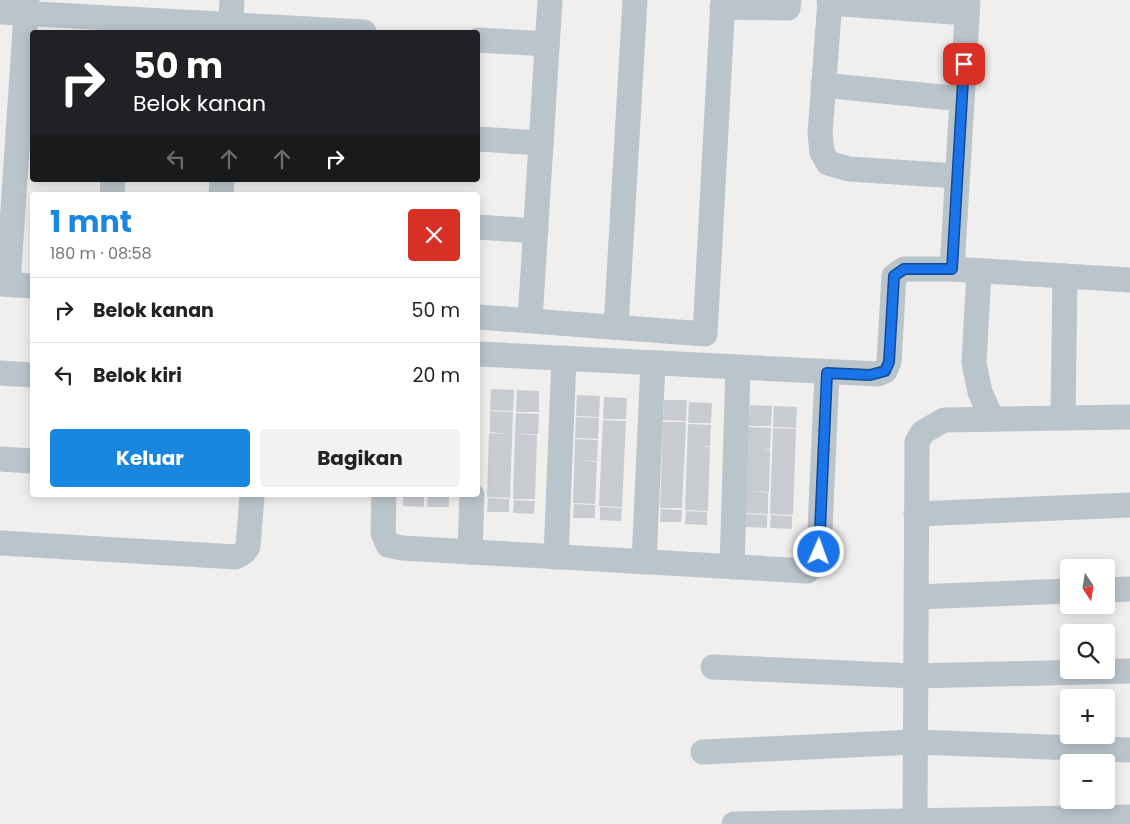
<!DOCTYPE html>
<html lang="id">
<meta charset="utf-8">
<style>
body{margin:0;font-family:Poppins,sans-serif;background:#f2f2f2;color:#222;height:100vh;display:flex;flex-direction:column;font-size:19px;white-space:nowrap}
*{box-sizing:border-box;margin:0}
p{font-size:16px;color:#767676}
.icon{flex:none;width:28px;height:28px;fill:none;stroke:currentColor;stroke-width:2;stroke-linecap:round;stroke-linejoin:round}
.map{position:relative;flex:1;overflow:hidden}
.side{position:absolute;left:30px;top:192px;width:450px;height:305px;display:flex;flex-direction:column;background:#fff;border-radius:5px;box-shadow:0 2px 12px #0003}
.side>*{flex:none}
.banner{position:absolute;left:30px;top:30px;width:450px;height:152px;border-radius:5px;box-shadow:0 2px 12px #0003;background:#202124;color:#fff;overflow:hidden}
.needle{width:32px;rotate:168deg}
.controls{position:absolute;left:1060px;top:559px;display:grid;gap:10px}
.controls a{display:grid;place-items:center;width:55px;height:55px;border-radius:5px;background:#fff;box-shadow:0 2px 12px #0003;font-size:25px}
.pin{position:absolute;display:grid;place-items:center;width:42px;height:42px;color:#fff;margin:-21px;border-radius:10px;box-shadow:0 2px 8px #0006}
.me{position:absolute;width:55px;margin:-28px;rotate:2deg;stroke-linejoin:round;filter:drop-shadow(0 0 4px #0008)}
.turn{display:flex;align-items:center;gap:18px;height:105px;padding:0 20px;font-size:22px}
.turn .icon{width:65px;height:65px;stroke-width:2.5}
.turn b{display:block;font-size:35px;line-height:42px}
.lanes{display:flex;align-items:center;height:48px;padding:0 20px;background:#0003;justify-content:center;gap:25px;direction:ltr}
.lanes .off{opacity:.35}
.round{display:grid;place-items:center;flex:none;width:52px;height:52px;border-radius:5px;background:#f2f2f2}
.head{display:flex;align-items:center;justify-content:space-between;height:85px;padding:0 20px}
h1{font-size:30px;font-weight:700;line-height:38px;color:#1987e0}
.primary-button{display:flex;gap:10px;margin-top:auto;padding:10px 20px}
.primary-button a{flex:1;height:58px;border-radius:5px;background:#1987e0;color:#fff;font-size:20px;font-weight:700;line-height:58px;text-align:center}
.primary-button a+a{background:#f2f2f2;color:#222}
ul{padding:0;list-style:none}
li{display:flex;align-items:center;gap:15px;height:65px;padding:0 20px;border-top:1px solid #e0e0e0}
li div{flex:1}
li b{display:block;font-size:19px}
li em{font-style:normal}
.map>svg:first-child{display:block}
.building{fill:#c8ccd1}
.lines{fill:none;stroke-linecap:round;stroke-linejoin:round}
.minor{stroke:#bac5cb;stroke-width:25}
.route-casing{stroke:#114b97;stroke-width:12}
.route{stroke:#1a73e8;stroke-width:9}
</style>
<div class="map">
<svg width="1130" height="824" viewBox="0 0 1130 824">
<rect width="100%" height="100%" fill="#f1eeee"/>
<g class="building">
<polygon points="491,389 514,390 513,411 490,410"/>
<polygon points="517,390 539,391 539,412 516,412"/>
<polygon points="577,395 600,396 599,417 576,416"/>
<polygon points="604,397 627,398 626,419 603,419"/>
<polygon points="664,400 687,400 686,421 663,420"/>
<polygon points="689,402 712,403 711,423 688,423"/>
<polygon points="750,405 772,406 771,426 748,426"/>
<polygon points="774,406 797,407 796,428 773,427"/>
<polygon points="490,411 513,412 510,498 487,497 489,433 508,434 490,432"/>
<polygon points="516,413 539,414 538,434 515,434"/>
<polygon points="576,417 599,418 598,439 575,438"/>
<polygon points="603,420 626,421 622,507 599,506 602,441 620,442 602,441"/>
<polygon points="663,422 686,422 682,508 660,508"/>
<polygon points="688,424 711,425 710,446 701,446 710,447 708,511 685,510"/>
<polygon points="748,427 771,428 770,449 762,449 770,450 769,492 750,491 768,493 768,514 745,513"/>
<polygon points="773,428 796,429 793,515 770,514"/>
<polygon points="515,434 537,435 535,499 513,499"/>
<polygon points="575,439 598,440 597,461 579,460 597,462 595,504 573,503"/>
<polygon points="403,495 424,495 424,507 403,506"/>
<polygon points="428,495 449,495 449,507 427,507"/>
<polygon points="488,498 509,499 509,512 487,512"/>
<polygon points="514,500 535,501 534,514 513,513"/>
<polygon points="574,504 595,505 595,518 573,518"/>
<polygon points="600,507 622,508 621,521 600,520"/>
<polygon points="661,509 682,510 681,522 660,522"/>
<polygon points="686,511 707,512 707,525 685,524"/>
<polygon points="746,514 767,515 767,528 746,527"/>
<polygon points="771,515 792,516 792,529 770,528"/>
</g>
<g class="lines">
<g class="minor">
<polyline points="830,0 820,134 822,152 828,163 849,169 957,176"/>
<polyline points="968,0 952,269 1130,280"/>
<polyline points="829,3 967,13"/>
<polyline points="722,7 788,8 789,0"/>
<polyline points="0,12 364,32"/>
<polyline points="230,32 232,0"/>
<polyline points="478,40 547,44"/>
<polyline points="823,85 962,99"/>
<polyline points="478,139 541,143"/>
<polyline points="112,195 113,180"/>
<polyline points="221,195 222,180"/>
<polyline points="478,227 536,231"/>
<polyline points="979,271 974,363 980,392 992,419"/>
<polyline points="0,284 32,286"/>
<polyline points="8,284 27,0"/>
<polyline points="478,317 705,334 723,0"/>
<polyline points="530,320 550,0"/>
<polyline points="616,327 635,0"/>
<polyline points="478,354 878,374 885,371 889,362 894,276 904,269 952,269"/>
<polyline points="0,373 32,375"/>
<polyline points="1063,418 1065,276"/>
<polyline points="0,459 32,461"/>
<polyline points="384,495 383,533 388,545 402,548 807,571 814,566 819,552 827,373"/>
<polyline points="916,514 1130,505"/>
<polyline points="0,543 236,557 243,553 248,547 252,495"/>
<polyline points="470,552 472,495"/>
<polyline points="556,557 564,358"/>
<polyline points="644,562 653,363"/>
<polyline points="732,567 738,368"/>
<polyline points="1106,590 1130,589"/>
<polyline points="916,597 1069,591"/>
<polyline points="713,667 915,676 1130,671"/>
<polyline points="703,752 914,742 1130,750"/>
<polyline points="734,824 1130,817"/>
<polyline points="915,824 917,442 923,432 944,420 1130,417"/>
</g>
</g>
<g class="lines">
<g class="route-casing">
<polyline id="route" points="819,552 827,373 870,375 885,371 889,362 894,276 904,269 952,269 964,64"/>
</g>
<use href="#route" class="route"/>
</g>
</svg>
<div class="controls">
<a><svg class="needle" viewBox="-14 -14 28 28"><path d="M0-13l5 13h-10z" fill="#e53935"/><path d="M0 13l5-13h-10z" fill="#767676"/></svg></a>
<a><svg class="icon" aria-label="search" viewBox="0 0 24 24"><circle cx="10" cy="10" r="6"/><path d="M15 15l6 6"/></svg></a>
<a>+</a>
<a>−</a>
</div>
<div class="pin" style="left:964px;top:64px;background:#d93025"><svg class="icon" aria-label="arrive" viewBox="0 0 24 24"><path d="M6 21V4h12l-3 4 3 4H6"/></svg></div>
<svg class="me" style="left:819px;top:552px" viewBox="-20 -20 40 40"><circle r="17" fill="#1a73e8" stroke="#fff" stroke-width="3"/><path d="M0-11L8 9 0 5-8 9z" fill="#fff"/></svg>
<div class="banner">
<div class="turn"><svg class="icon" aria-label="right" viewBox="0 0 24 24"><path d="M7 20v-9h11M14 6l5 5-5 5"/></svg><div><b>50 m</b>Belok kanan</div></div>
<div class="lanes"><svg class="icon off" aria-label="left" viewBox="0 0 24 24"><path d="M17 20v-9H6M10 6l-5 5 5 5"/></svg><svg class="icon off" aria-label="ahead" viewBox="0 0 24 24"><path d="M12 20V5M6 11l6-6 6 6"/></svg><svg class="icon off" aria-label="ahead" viewBox="0 0 24 24"><path d="M12 20V5M6 11l6-6 6 6"/></svg><svg class="icon" aria-label="right" viewBox="0 0 24 24"><path d="M7 20v-9h11M14 6l5 5-5 5"/></svg></div>
</div>
<section class="side">
<div class="head"><div><h1>1 mnt</h1><p>180 m · 08:58</p></div><a class="round" style="background:#d93025;color:#fff"><svg class="icon" aria-label="close" viewBox="0 0 24 24"><path d="M6 6l12 12M18 6L6 18"/></svg></a></div>
<ul>
<li><svg class="icon" aria-label="right" viewBox="0 0 24 24"><path d="M7 20v-9h11M14 6l5 5-5 5"/></svg><div><b>Belok kanan</b></div><em>50 m</em></li>
<li><svg class="icon" aria-label="left" viewBox="0 0 24 24"><path d="M17 20v-9H6M10 6l-5 5 5 5"/></svg><div><b>Belok kiri</b></div><em>20 m</em></li>
</ul>
<div class="primary-button"><a>Keluar</a><a>Bagikan</a></div>
</section>
</div>
